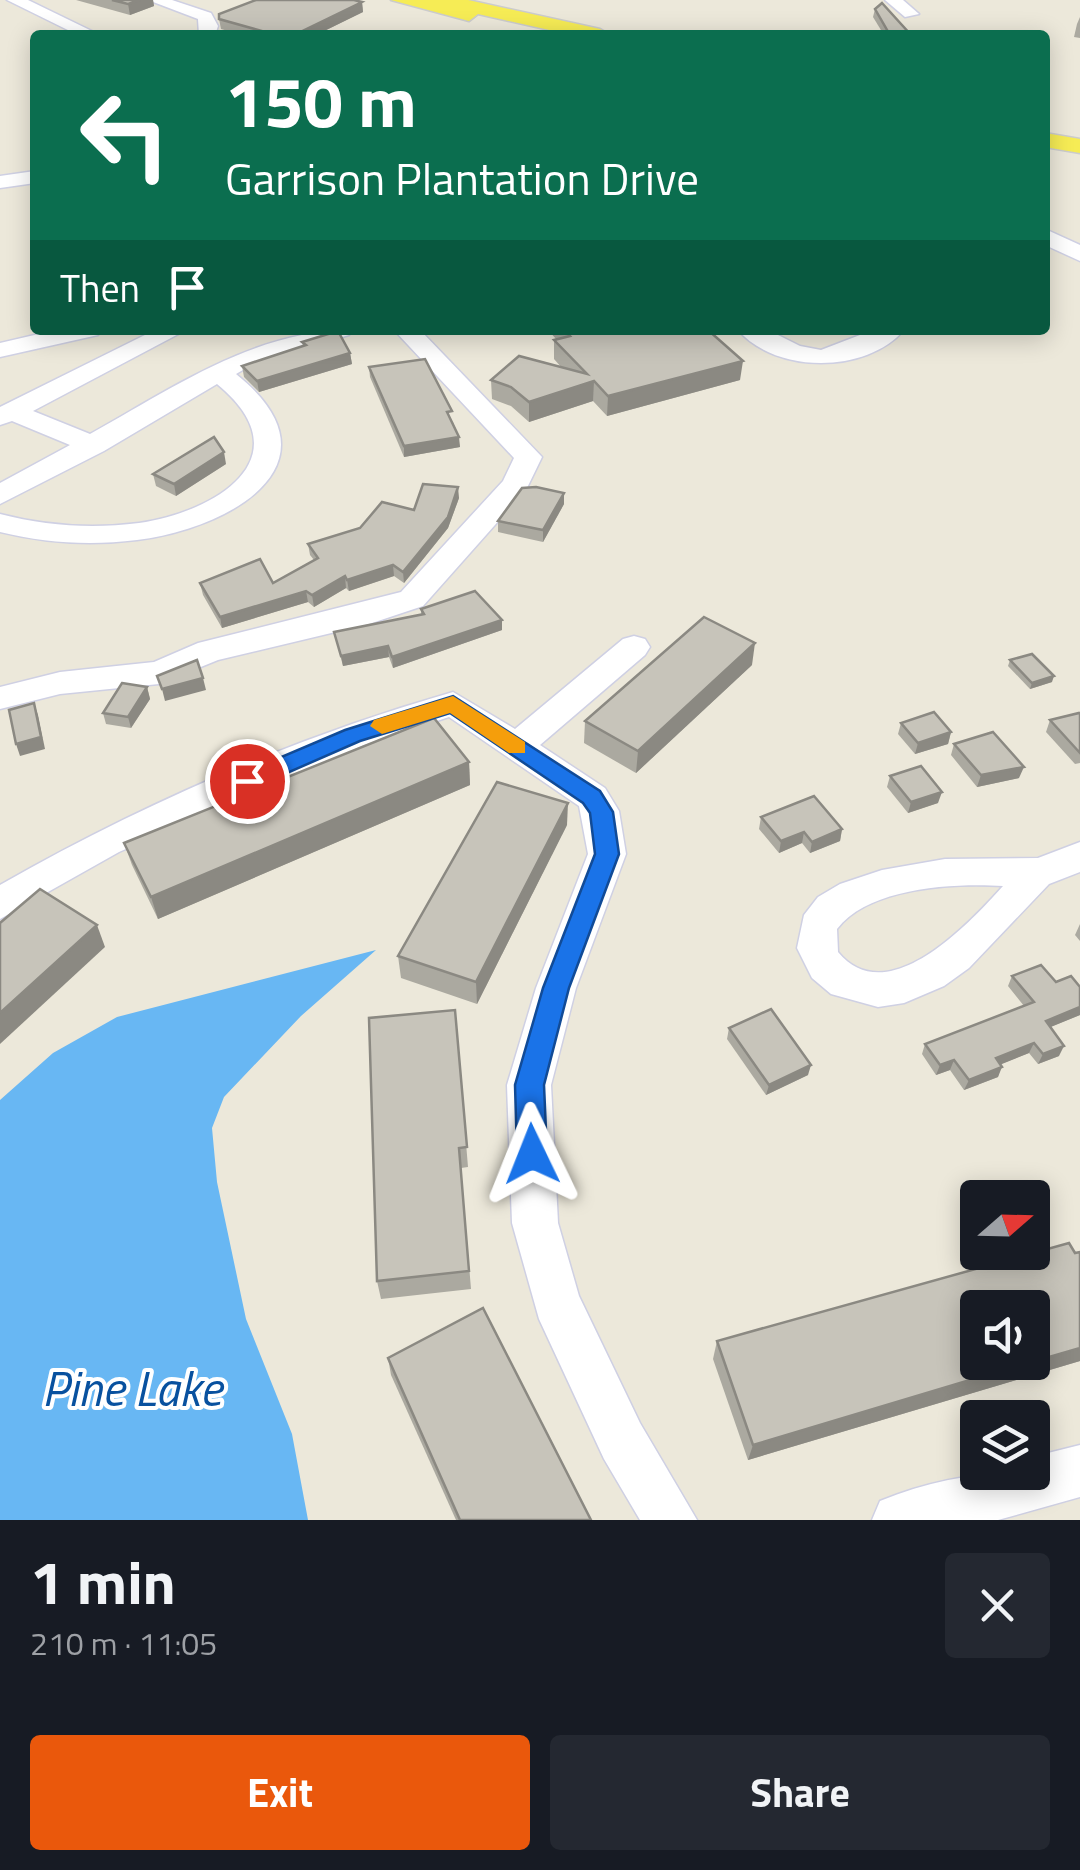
<!DOCTYPE html>
<meta charset="utf-8">
<style>
body{margin:0;font-family:"Titillium Web",sans-serif;background:#242831;color:#f1f3f6;height:100vh;display:flex;flex-direction:column;font-size:38px;white-space:nowrap}
*{box-sizing:border-box;margin:0}
p{font-size:32px;color:#9ea1a6}
.icon{flex:none;width:55px;height:55px;fill:none;stroke:currentColor;stroke-width:2;stroke-linecap:round;stroke-linejoin:round}
.map{position:relative;height:1520px;overflow:hidden}
.details{display:flex;flex-direction:column;background:#171b24;flex:1}
.details>*{flex:none}
.banner{position:absolute;left:30px;top:30px;width:1020px;height:305px;border-radius:10px;box-shadow:0 5px 25px #0003;background:#0b6e4f;color:#fff;overflow:hidden}
.needle{width:65px;rotate:70deg}
.fabs{position:absolute;left:960px;top:1180px;display:grid;gap:20px}
.fabs a{display:grid;place-items:center;width:90px;height:90px;border-radius:10px;background:#171b24;box-shadow:0 5px 25px #0003;font-size:50px}
.pin{position:absolute;display:grid;place-items:center;width:85px;height:85px;color:#fff;margin:-42px;border:5px solid #fff;border-radius:50%;box-shadow:0 2px 10px #0007}
.me{position:absolute;width:110px;margin:-55px;rotate:358deg;stroke-linejoin:round;filter:drop-shadow(0 0 8px #0008)}
.turn{display:flex;align-items:center;gap:35px;height:210px;padding:0 30px;font-size:45px}
.turn .icon{width:130px;height:130px;stroke-width:2.5}
.turn b{display:block;font-size:70px;line-height:85px}
.then{display:flex;align-items:center;height:95px;padding:0 30px;background:#0003;gap:20px;font-size:38px}
.round{display:grid;place-items:center;flex:none;width:105px;height:105px;border-radius:10px;background:#242831}
.head{display:flex;align-items:center;justify-content:space-between;height:170px;padding:0 30px}
h1{font-size:60px;font-weight:700;line-height:75px}
.action{display:flex;gap:20px;margin-top:auto;padding:20px 30px}
.action a{flex:1;height:115px;border-radius:10px;background:#ea580c;color:#fff;font-size:40px;font-weight:700;line-height:115px;text-align:center}
.action a+a{background:#242831;color:#f1f3f6}
.map>svg:first-child{display:block}
.water{fill:#68b7f3}
.lines{fill:none;stroke-linecap:round;stroke-linejoin:round}
.minor-casing{stroke:#cfd0e3;stroke-width:3}
.major-casing{stroke:#ccc;stroke-width:3}
.minor{fill:#fff;fill-rule:evenodd}
.major{fill:#f6ec55;fill-rule:evenodd}
.wall{fill:#aba9a0}
.shaded-wall{fill:#8b8982}
.building{fill:#c7c4ba;stroke:#8b8982;stroke-width:2.5}
.route{fill:#1a73e8;stroke:#114b97;stroke-width:2.5}
.slow{fill:#f59e0b}
.labels{text-anchor:middle;stroke-width:8;stroke-linejoin:round;paint-order:stroke}
.near-water-label{font-size:48px;font-style:italic;fill:#08519f;stroke:#fff}
</style>
<div class="map">
<svg width="1080" height="1520" viewBox="0 0 1080 1520">
<rect width="100%" height="100%" fill="#ece8da"/>
<polygon class="water" points="376,950 301,1016 224,1097 212,1128 217,1182 246,1319 292,1434 308,1520 0,1520 0,1100 53,1053 117,1017"/>
<g class="lines">
<g class="minor-casing">
<g id="minor">
<polygon points="7,0 28,0 100,35 78,35"/>
<polygon points="148,0 172,0 211,13 218,26 215,35 199,35 198,19"/>
<polygon points="885,0 903,0 919,14 905,17"/>
<polygon points="35,171 35,183 0,188 0,176"/>
<polygon points="1045,229 1080,245 1080,261 1045,245"/>
<polygon points="56,330 101,330 98,335 0,357 0,343"/>
<path d="M155 330H186L33 411 90 434C173 388 255 330 352 330L349 335 255 363 236 374C347 463 229 529 137 540 90 546 45 543 0 532V514C46 526 92 529 139 523 216 512 306 457 217 384L104 451 0 504V483L70 445 12 421 0 425V407Z"/>
<polygon points="394,330 420,330 542,457 526,490 423,606 369,624 218,660 159,684 60,694 0,709 0,687 60,672 154,662 198,643 401,592 503,481 514,458"/>
<path d="M738 330H768L800 346 821 350 873 330H904C866 374 776 374 738 330Z"/>
<path d="M634 636 645 639 650 647 645 655 540 745 605 788 619 811 626 854 576 988 551 1085 558 1223 579 1296 640 1423 697 1520H640L604 1459 539 1319 512 1223 507 1085 536 988 588 854 579 806 449 717 364 745 119 852 0 919V885C142 804 296 737 453 692L515 729 623 639Z"/>
<path d="M1080 842V872L1049 884 969 968 944 986 904 1003 878 1007 831 994 812 978 797 948 804 915 818 897 840 884 882 870 945 859 1038 858ZM1003 886C969 924 887 1012 838 952L837 929C869 887 955 883 1003 886Z"/>
<path d="M1080 1445V1497L998 1520H872L880 1501C930 1480 979 1472 1032 1472V1457Z"/>
</g>
</g>
<g class="major-casing">
<g id="major">
<polygon points="391,0 468,0 600,29 610,35 572,35 478,14 469,21"/>
<polygon points="1045,133 1080,139 1080,153 1045,147"/>
</g>
</g>
<use href="#minor" class="minor"/>
<use href="#major" class="major"/>
</g>
<g class="wall">
<polygon points="76,0 153,0 154,6 130,15"/>
<polygon points="362,2 363,12 316,35 242,35 221,29 219,19"/>
<polygon points="875,9 911,35 884,35 873,17"/>
<polygon points="1080,17 1080,38 1074,37 1077,24"/>
<polygon points="548,330 708,330 740,380 607,416 593,401 529,422 511,406 492,399 491,380 561,367 554,359 554,340 556,339"/>
<polygon points="302,342 350,353 352,364 259,392 244,377 242,366 303,346"/>
<polygon points="369,367 453,422 460,447 404,457 370,377"/>
<polygon points="226,464 176,496 156,486 153,474"/>
<polygon points="564,493 564,504 543,542 498,532 498,521"/>
<polygon points="459,498 448,528 404,583 394,576 349,591 346,588 314,607 308,602 222,628 203,595 200,583 273,583 314,560 310,555 308,544 414,510"/>
<polygon points="421,609 502,630 393,668 389,657 343,666 334,632 421,614"/>
<polygon points="1010,660 1052,682 1030,689 1008,666"/>
<polygon points="752,665 636,773 584,743 585,721"/>
<polygon points="147,687 150,699 131,728 106,724 103,713"/>
<polygon points="1080,714 1080,763 1075,764 1046,732 1050,720"/>
<polygon points="901,723 951,732 948,744 915,754 898,734"/>
<polygon points="954,744 1019,778 977,787 951,755"/>
<polygon points="469,762 470,785 158,919 132,865 124,843"/>
<polygon points="890,776 938,803 908,813 887,787"/>
<polygon points="761,817 842,829 840,841 810,853 802,843 779,853 759,829"/>
<polygon points="567,825 477,1004 401,978 398,956"/>
<polygon points="1080,924 1080,941 1075,935"/>
<polygon points="1012,976 1080,987 1080,1015 1050,1027 1059,1056 1038,1064 1029,1053 1001,1064 998,1077 964,1090 950,1070 936,1075 922,1054 925,1044 1024,1006 1008,986"/>
<polygon points="455,1010 468,1167 461,1168 471,1289 381,1299 377,1281"/>
<polygon points="729,1028 808,1075 766,1095 727,1039"/>
<polygon points="1080,1252 1080,1361 748,1460 713,1359 717,1341"/>
<polygon points="388,1358 591,1520 456,1520 391,1375"/>
</g>
<g class="shaded-wall">
<polygon points="140,0 153,0 154,6 130,15 128,4"/>
<polygon points="362,2 363,12 316,35 294,35"/>
<polygon points="286,330 310,330 287,335"/>
<polygon points="350,353 352,364 259,392 257,381"/>
<polygon points="743,361 740,380 607,416 608,396"/>
<polygon points="594,381 593,401 529,422 529,402"/>
<polygon points="459,437 460,447 404,457 404,446"/>
<polygon points="224,452 226,464 176,496 174,484"/>
<polygon points="458,487 459,498 448,528 404,583 403,572"/>
<polygon points="564,493 564,504 543,542 543,530"/>
<polygon points="393,565 394,576 349,591 347,580"/>
<polygon points="345,576 346,588 314,607 312,595"/>
<polygon points="306,591 308,602 222,628 220,617"/>
<polygon points="502,620 502,630 393,668 392,657"/>
<polygon points="755,643 752,665 636,773 638,751"/>
<polygon points="388,646 389,657 343,666 341,656"/>
<polygon points="1054,676 1052,682 1030,689 1032,683"/>
<polygon points="203,678 206,690 165,701 162,689"/>
<polygon points="147,687 150,699 131,728 128,717"/>
<polygon points="34,703 38,715 45,749 20,756 16,744"/>
<polygon points="951,732 948,744 915,754 918,743"/>
<polygon points="469,762 470,785 158,919 151,897"/>
<polygon points="1024,767 1019,778 977,787 981,775"/>
<polygon points="942,792 938,803 908,813 911,802"/>
<polygon points="568,803 567,825 477,1004 476,982"/>
<polygon points="842,829 840,841 810,853 812,842"/>
<polygon points="804,832 802,843 779,853 781,841"/>
<polygon points="97,925 105,947 0,1044 0,1013"/>
<polygon points="1080,1007 1080,1015 1041,1031 1046,1021"/>
<polygon points="1034,1043 1029,1053 992,1068 996,1058"/>
<polygon points="1064,1046 1059,1056 1038,1064 1043,1054"/>
<polygon points="954,1060 950,1070 936,1075 940,1065"/>
<polygon points="811,1065 808,1075 766,1095 769,1085"/>
<polygon points="1002,1067 998,1077 964,1090 969,1080"/>
<polygon points="1080,1348 1080,1361 748,1460 753,1445"/>
</g>
<g class="building">
<polygon points="112,0 140,0 128,4"/>
<polygon points="256,0 354,0 362,2 294,35 276,35 219,19 219,14"/>
<polygon points="882,3 911,35 890,35 875,9"/>
<polygon points="564,330 708,330 743,361 608,396 594,381 529,402 511,387 491,380 519,356 587,374 554,340 570,336"/>
<polygon points="338,331 350,353 257,381 242,366 306,345 302,342"/>
<polygon points="425,359 452,411 447,412 459,437 404,446 369,367"/>
<polygon points="214,437 224,452 174,484 153,474"/>
<polygon points="423,484 458,487 448,517 403,572 393,565 347,580 345,576 312,595 306,591 220,617 200,583 260,559 273,583 318,558 308,544 360,528 382,502 414,510"/>
<polygon points="536,487 564,493 543,530 498,521 522,488"/>
<polygon points="475,591 502,620 392,657 388,646 341,656 334,632 424,614 421,609"/>
<polygon points="704,617 755,643 638,751 585,721"/>
<polygon points="1032,654 1054,676 1032,683 1010,660"/>
<polygon points="197,660 203,678 162,689 157,676"/>
<polygon points="122,683 147,687 128,717 103,713"/>
<polygon points="34,703 41,737 16,744 9,710"/>
<polygon points="934,712 951,732 918,743 901,723"/>
<polygon points="1079,713 1080,714 1080,753 1050,720"/>
<polygon points="434,718 469,762 151,897 124,843"/>
<polygon points="993,732 1024,767 981,775 954,744"/>
<polygon points="921,766 942,792 911,802 890,776"/>
<polygon points="497,782 568,803 476,982 398,956"/>
<polygon points="814,796 842,829 812,842 804,832 781,841 761,817"/>
<polygon points="40,889 97,925 0,1013 0,923"/>
<polygon points="1041,965 1056,982 1071,976 1080,987 1080,1007 1046,1021 1064,1046 1043,1054 1034,1043 996,1058 1002,1067 969,1080 954,1060 940,1065 925,1044 1034,1002 1012,976"/>
<polygon points="771,1009 811,1065 769,1085 729,1028"/>
<polygon points="455,1010 467,1147 459,1148 469,1271 377,1281 369,1018"/>
<polygon points="1069,1243 1075,1253 1080,1252 1080,1348 1032,1362 1032,1308 978,1308 978,1362 1030,1362 753,1445 717,1341"/>
<polygon points="483,1308 591,1520 460,1520 388,1358"/>
</g>
<polygon class="route" points="453,696 600,791 613,812 619,854 569,988 544,1085 547,1154 542,1164 532,1167 522,1164 517,1154 515,1085 543,988 595,854 590,813 583,803 450,713 360,741 255,787 239,787 235,781 239,775 345,730"/>
<polygon class="slow" points="453,696 525,742 525,753 509,753 450,713 382,734 370,726 374,720"/>
<g class="labels">
<g class="near-water-label">
<text x="132" y="1406">Pine Lake</text>
</g>
</g>
</svg>
<div class="fabs">
<a><svg class="needle" viewBox="-14 -14 28 28"><path d="M0-13l5 13h-10z" fill="#e53935"/><path d="M0 13l5-13h-10z" fill="#9ea1a6"/></svg></a>
<a><svg class="icon" aria-label="sound" viewBox="0 0 24 24"><path d="M4 9h4l5-4v14l-5-4H4zM17 9q2 3 0 6"/></svg></a>
<a><svg class="icon" aria-label="layers" viewBox="0 0 24 24"><path d="M12 4l9 5-9 5-9-5zM3 14l9 5 9-5"/></svg></a>
</div>
<div class="pin" style="left:247px;top:781px;background:#d93025"><svg class="icon" aria-label="arrive" viewBox="0 0 24 24"><path d="M6 21V4h12l-3 4 3 4H6"/></svg></div>
<svg class="me" style="left:532px;top:1154px" viewBox="-20 -20 40 40"><path d="M0-17L14 15 0 8-14 15z" fill="#1a73e8" stroke="#fff" stroke-width="4"/></svg>
<div class="banner">
<div class="turn"><svg class="icon" aria-label="left" viewBox="0 0 24 24"><path d="M17 20v-9H6M10 6l-5 5 5 5"/></svg><div><b>150 m</b>Garrison Plantation Drive</div></div>
<div class="then">Then<svg class="icon" aria-label="arrive" viewBox="0 0 24 24"><path d="M6 21V4h12l-3 4 3 4H6"/></svg></div>
</div>
</div>
<section class="details">
<div class="head"><div><h1>1 min</h1><p>210 m · 11:05</p></div><a class="round"><svg class="icon" aria-label="close" viewBox="0 0 24 24"><path d="M6 6l12 12M18 6L6 18"/></svg></a></div>
<div class="action"><a>Exit</a><a>Share</a></div>
</section>
